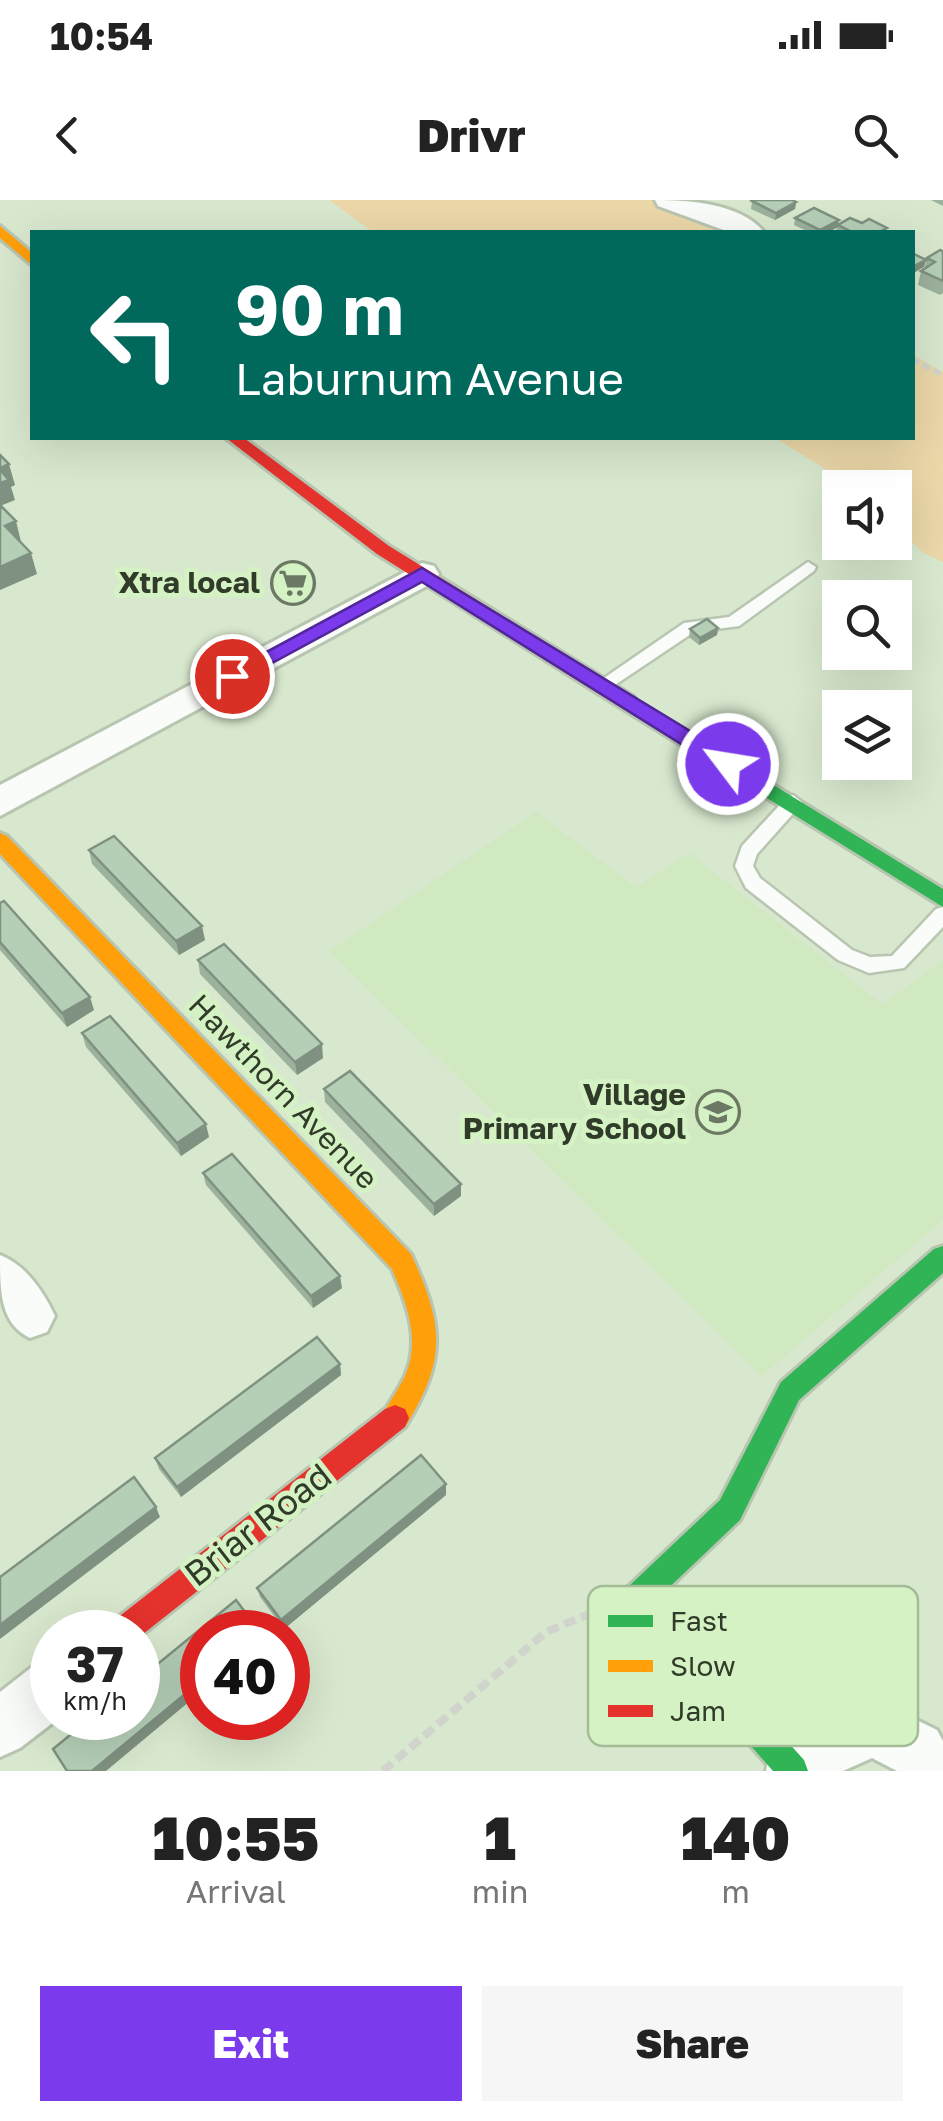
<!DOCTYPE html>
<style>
body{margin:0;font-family:"Golos Text",sans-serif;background:#f6f6f6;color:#222;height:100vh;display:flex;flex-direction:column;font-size:38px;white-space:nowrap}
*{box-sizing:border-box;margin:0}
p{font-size:32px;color:#767676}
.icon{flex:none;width:55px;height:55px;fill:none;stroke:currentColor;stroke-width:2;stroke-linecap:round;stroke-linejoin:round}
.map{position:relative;height:1571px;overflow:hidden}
.details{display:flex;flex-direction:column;background:#fff;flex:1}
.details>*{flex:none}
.hud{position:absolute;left:30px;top:30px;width:885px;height:210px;border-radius:0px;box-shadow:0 10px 40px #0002;background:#00695c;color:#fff;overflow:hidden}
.fabs{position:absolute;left:822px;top:270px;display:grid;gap:20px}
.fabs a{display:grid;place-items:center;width:90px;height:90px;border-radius:0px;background:#fff;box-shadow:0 10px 40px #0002;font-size:50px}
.speed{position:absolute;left:30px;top:1410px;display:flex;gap:20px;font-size:50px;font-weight:700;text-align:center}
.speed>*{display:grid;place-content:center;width:130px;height:130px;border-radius:50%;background:#fff;box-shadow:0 10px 40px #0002;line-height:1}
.speed small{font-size:25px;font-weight:400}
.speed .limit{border:15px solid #d22;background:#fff;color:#111}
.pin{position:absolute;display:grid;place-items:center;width:85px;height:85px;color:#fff;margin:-42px;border:5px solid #fff;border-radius:50%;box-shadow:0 2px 10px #0007}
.me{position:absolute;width:110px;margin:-55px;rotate:301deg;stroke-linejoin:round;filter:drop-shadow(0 0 8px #0008)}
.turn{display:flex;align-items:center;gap:35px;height:210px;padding:0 40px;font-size:45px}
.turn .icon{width:130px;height:130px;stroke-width:2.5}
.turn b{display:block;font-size:70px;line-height:85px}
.eta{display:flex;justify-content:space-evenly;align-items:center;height:170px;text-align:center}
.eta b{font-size:60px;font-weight:800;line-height:70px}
.button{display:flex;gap:20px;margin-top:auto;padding:20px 40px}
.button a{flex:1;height:115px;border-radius:0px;background:#7c3aed;color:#fff;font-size:40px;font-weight:800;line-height:115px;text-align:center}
.button a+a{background:#f6f6f6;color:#222}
.status{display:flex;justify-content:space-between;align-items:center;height:70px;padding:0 50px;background:#fff;direction:ltr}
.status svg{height:28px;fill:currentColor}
header{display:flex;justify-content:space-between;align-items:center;height:130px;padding:0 40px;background:#fff;font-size:45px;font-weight:800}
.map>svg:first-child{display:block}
.built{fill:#d0e9c1}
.green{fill:#ebd7a8}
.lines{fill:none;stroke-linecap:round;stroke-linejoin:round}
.lane-casing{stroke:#b8c5b0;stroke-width:5}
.street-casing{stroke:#b8c5b0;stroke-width:6}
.fast-casing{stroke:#b8c5b0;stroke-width:6}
.slow-casing{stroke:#b8c5b0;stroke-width:6}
.jam-casing{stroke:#b8c5b0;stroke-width:6}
.path-far1{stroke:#d0d4cc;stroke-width:5;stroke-dasharray:8 4;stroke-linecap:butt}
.path{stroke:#d0d4cc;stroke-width:8;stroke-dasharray:12 6;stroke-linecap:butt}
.lane{fill:#f9fcf8;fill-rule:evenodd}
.street{fill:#f9fcf8;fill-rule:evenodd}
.fast{fill:#30b455;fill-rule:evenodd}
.slow{fill:#ff9f0a;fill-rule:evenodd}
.jam{fill:#e5322d;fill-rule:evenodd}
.wall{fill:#9cb29d}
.shaded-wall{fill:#7f9180}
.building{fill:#b5cfb7;stroke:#7f9180;stroke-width:2.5}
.route{fill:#7c3aed;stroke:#51269a;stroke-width:2.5}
.labels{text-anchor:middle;stroke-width:10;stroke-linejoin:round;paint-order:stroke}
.poi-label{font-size:30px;font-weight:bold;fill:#303b29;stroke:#d5f2c4;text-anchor:end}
.street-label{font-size:30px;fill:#303b29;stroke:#d5f2c4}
.near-street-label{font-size:35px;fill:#303b29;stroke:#d5f2c4}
.key{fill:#d5f2c4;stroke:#a4bb96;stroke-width:2.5}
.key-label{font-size:28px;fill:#303b29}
</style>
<div class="status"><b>10:54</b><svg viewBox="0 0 49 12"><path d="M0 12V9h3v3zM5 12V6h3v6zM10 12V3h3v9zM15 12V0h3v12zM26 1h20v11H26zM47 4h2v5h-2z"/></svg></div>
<header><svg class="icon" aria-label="back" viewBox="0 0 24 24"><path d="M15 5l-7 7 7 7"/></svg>Drivr<svg class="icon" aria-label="search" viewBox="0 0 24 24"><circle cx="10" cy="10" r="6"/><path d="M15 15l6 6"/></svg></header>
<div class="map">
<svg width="943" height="1571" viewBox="0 0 943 1571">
<rect width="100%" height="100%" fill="#d8e8ce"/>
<polygon class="built" points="536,612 636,687 689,653 882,804 943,761 943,1020 762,1176 329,751"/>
<g class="green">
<polygon points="329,0 679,0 745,32 373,32"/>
<polygon points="913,155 943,172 943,362 922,352 895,324 895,288 855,287 775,238 912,238"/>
</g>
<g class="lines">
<g class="lane-casing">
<g id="lane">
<polygon points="808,362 816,367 814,371 739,426 694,432 606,491 594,491 591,487 684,423 729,417"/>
<polygon points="793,595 802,602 799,607 757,654 753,666 760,678 852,750 870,757 892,756 936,709 943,707 943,727 904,768 869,773 838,760 746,688 735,666 742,646 787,597"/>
</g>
</g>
<g class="street-casing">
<g id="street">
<path d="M655 0C689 0 740 3 764 32H729L658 6Z"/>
<polygon points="422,363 434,366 439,374 434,382 0,616 0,585"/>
<path d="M0 1055C26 1065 43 1091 55 1116L47 1132 30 1138C0 1124 0 1091 0 1055Z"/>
<polygon points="52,1459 52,1518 59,1518 20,1548 0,1557 0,1492 32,1467"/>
<path d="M874 1499 937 1530 943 1541V1571H897L872 1558 843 1571H766C774 1528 837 1513 874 1499Z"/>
</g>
</g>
<g class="fast-casing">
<g id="fast">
<polygon points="627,495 943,689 943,707 620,507 617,502 620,497"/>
<polygon points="943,1046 943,1073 799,1200 740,1320 658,1398 804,1560 808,1571 773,1571 628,1407 624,1397 628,1387 720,1300 781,1182 934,1049"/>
</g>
</g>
<g class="slow-casing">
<g id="slow">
<polygon points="0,26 32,53 32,65 0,38"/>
<path d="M0 633 7 636 411 1054C444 1126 447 1159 405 1227L395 1231 385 1227 381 1218C388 1203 398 1191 405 1176 421 1140 407 1104 392 1069L0 654Z"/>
</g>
</g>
<g class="jam-casing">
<g id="jam">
<polygon points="226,238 244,238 389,346 634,497 637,502 634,507 620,507 377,354"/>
<polygon points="395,1205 405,1209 409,1218 405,1227 138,1438 138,1432 108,1432 112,1422 385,1209"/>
</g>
</g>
<polyline class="path-far1" points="912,159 943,175"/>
<polyline class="path" points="383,1571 546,1432 594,1412"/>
<use href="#lane" class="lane"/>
<use href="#street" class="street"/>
<use href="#fast" class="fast"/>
<use href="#slow" class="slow"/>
<use href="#jam" class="jam"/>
</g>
<g class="wall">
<polygon points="931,0 943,0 943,6"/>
<polygon points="752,1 796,2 795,9 775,20 751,9"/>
<polygon points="795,18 838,25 886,32 836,32 837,28 828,32 809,32 794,25"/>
<polygon points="943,51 943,93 940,95 918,85 921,71 924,69 927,58"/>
<polygon points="718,428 717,435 699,445 689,437 690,429"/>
<polygon points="89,650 205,740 179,755 92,664"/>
<polygon points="0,703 94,810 67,827 0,750"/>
<polygon points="198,760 323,858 297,875 200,774"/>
<polygon points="82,833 209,937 181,956 86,847"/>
<polygon points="324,889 461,996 434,1016 325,902"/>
<polygon points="203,973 342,1088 313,1108 206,985"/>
<polygon points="340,1164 341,1175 181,1297 159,1269 155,1258"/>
<polygon points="446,1295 284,1429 260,1397 257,1388"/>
</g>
<g class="shaded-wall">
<polygon points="796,2 795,9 775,20 776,13"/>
<polygon points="839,20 838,27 828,32 820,32 820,30"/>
<polygon points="926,60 924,67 912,74 912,67"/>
<polygon points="9,264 15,285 11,287 15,300 0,306 0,268"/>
<polygon points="16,321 21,342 10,347 5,326"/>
<polygon points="31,353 37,374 0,390 0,367"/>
<polygon points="718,428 717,435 699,445 700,438"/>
<polygon points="202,726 205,740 179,755 176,741"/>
<polygon points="90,797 94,810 67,827 62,813"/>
<polygon points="322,844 323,858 297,875 295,862"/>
<polygon points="206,924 209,937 181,956 177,943"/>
<polygon points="461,984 461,996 434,1016 434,1004"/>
<polygon points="340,1076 342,1088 313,1108 311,1096"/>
<polygon points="340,1164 341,1175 181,1297 177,1287"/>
<polygon points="446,1284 446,1295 284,1429 281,1420"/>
<polygon points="156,1307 160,1317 0,1439 0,1425"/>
<polygon points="202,1480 202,1491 106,1571 92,1571"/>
</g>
<g class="building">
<polygon points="755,0 792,0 796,2 776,13 752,1"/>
<polygon points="814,8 839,20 820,30 795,18"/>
<polygon points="850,18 862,23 869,19 887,28 879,32 848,32 850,31 838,25"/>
<polygon points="940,50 943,51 943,81 921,71 935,62 927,58"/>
<polygon points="912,53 926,60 912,67"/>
<polygon points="0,255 9,264 0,268"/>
<polygon points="0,270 9,280 0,283"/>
<polygon points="0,305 16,321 5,326 31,353 0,367"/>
<polygon points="707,419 718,428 700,438 690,429"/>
<polygon points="114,636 202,726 176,741 89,650"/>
<polygon points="4,701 90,797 62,813 0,742 0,703"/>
<polygon points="224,744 322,844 295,862 198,760"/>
<polygon points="110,816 206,924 177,943 82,833"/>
<polygon points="350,871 461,984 434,1004 324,889"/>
<polygon points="232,954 340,1076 311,1096 203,973"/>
<polygon points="317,1137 340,1164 177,1287 155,1258"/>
<polygon points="421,1255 446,1284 281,1420 257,1388"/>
<polygon points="134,1277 156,1307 0,1425 0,1377"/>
<polygon points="236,1400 260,1432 202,1432 202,1480 92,1571 67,1571 53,1549 91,1518 138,1518 138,1480"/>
</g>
<polygon class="route" points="422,368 736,559 736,569 721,569 422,382 239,481 225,481 222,476"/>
<defs>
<g id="supermarket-ring" transform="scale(2.25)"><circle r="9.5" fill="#d5f2c4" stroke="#6b7863" stroke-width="1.5"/><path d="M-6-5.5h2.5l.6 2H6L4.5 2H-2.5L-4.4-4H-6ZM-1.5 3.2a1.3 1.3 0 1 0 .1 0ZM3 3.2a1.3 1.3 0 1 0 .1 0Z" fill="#6b7863"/></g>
<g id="school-ring" transform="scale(2.25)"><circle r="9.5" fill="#d5f2c4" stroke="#6b7863" stroke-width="1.5"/><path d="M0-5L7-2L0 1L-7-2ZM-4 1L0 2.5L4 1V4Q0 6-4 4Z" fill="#6b7863"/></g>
</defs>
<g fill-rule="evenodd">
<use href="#supermarket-ring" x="293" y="383"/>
<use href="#school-ring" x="718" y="912"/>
</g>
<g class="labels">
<g class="poi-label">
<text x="260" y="393">Xtra local</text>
<text x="686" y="905">Village<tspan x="686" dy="34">Primary School</tspan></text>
</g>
<g class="street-label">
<text transform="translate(283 892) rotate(46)" y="10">Hawthorn Avenue</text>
</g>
<g class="near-street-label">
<text transform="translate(258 1325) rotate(-38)" y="12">Briar Road</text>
</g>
</g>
<rect x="588" y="1386" width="330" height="160" rx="15" class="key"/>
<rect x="608" y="1415" width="45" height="12" fill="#30b455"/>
<rect x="608" y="1460" width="45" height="12" fill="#ff9f0a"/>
<rect x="608" y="1505" width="45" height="12" fill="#e5322d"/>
<g class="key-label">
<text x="670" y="1431">Fast</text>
<text x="670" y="1476">Slow</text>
<text x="670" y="1521">Jam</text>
</g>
</svg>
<div class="fabs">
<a><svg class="icon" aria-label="sound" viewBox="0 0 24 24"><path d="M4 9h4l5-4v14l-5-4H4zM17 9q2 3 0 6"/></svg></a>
<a><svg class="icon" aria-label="search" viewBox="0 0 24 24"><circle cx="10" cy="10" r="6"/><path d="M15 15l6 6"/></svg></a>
<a><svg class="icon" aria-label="layers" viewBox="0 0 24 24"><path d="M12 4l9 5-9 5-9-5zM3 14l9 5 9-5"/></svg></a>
</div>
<div class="speed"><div>37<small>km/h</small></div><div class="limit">40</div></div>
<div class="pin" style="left:232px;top:476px;background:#d93025"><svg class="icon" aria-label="arrive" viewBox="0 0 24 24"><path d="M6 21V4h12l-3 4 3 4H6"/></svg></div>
<svg class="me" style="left:728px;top:564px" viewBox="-20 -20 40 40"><circle r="17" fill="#7c3aed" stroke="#fff" stroke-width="3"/><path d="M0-11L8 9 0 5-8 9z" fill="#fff"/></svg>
<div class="hud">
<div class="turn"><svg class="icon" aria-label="left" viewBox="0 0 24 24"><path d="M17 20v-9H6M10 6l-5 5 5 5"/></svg><div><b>90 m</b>Laburnum Avenue</div></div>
</div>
</div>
<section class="details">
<div class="eta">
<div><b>10:55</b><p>Arrival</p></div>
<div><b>1</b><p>min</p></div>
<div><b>140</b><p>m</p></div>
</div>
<div class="button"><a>Exit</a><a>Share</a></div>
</section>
